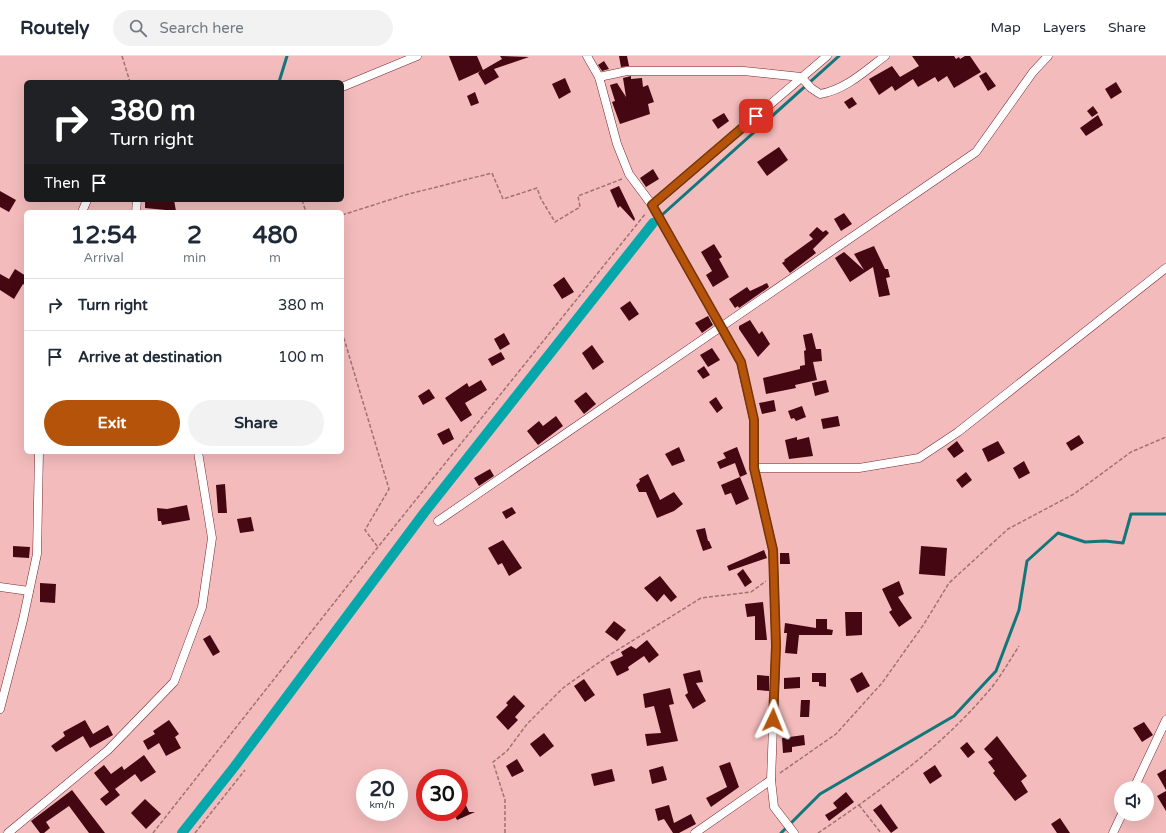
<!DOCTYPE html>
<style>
body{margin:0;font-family:"Varela Round",sans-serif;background:#f2f2f3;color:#1f2937;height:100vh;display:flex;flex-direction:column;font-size:15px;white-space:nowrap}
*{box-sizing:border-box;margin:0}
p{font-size:13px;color:#747a83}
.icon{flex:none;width:22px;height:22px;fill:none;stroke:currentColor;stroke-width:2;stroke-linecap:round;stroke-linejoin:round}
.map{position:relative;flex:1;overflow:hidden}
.drawer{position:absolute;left:24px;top:154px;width:320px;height:244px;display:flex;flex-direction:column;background:#fff;border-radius:6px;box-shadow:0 4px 16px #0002}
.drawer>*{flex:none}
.top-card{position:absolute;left:24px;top:24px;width:320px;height:122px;border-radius:6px;box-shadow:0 4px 16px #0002;background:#202124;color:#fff;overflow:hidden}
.controls{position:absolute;left:1114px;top:725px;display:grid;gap:8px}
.controls a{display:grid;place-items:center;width:40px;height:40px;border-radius:50%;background:#fff;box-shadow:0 4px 16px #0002;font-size:20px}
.speed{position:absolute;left:356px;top:713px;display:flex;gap:8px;font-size:20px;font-weight:700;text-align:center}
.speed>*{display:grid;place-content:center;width:52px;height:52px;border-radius:50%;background:#fff;box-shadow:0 4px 16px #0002;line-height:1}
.speed small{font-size:10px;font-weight:400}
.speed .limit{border:6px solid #d22;background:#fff;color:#111}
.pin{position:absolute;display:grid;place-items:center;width:34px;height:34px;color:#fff;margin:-17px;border-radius:8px;box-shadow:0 2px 6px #0006}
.me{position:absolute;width:44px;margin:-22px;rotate:2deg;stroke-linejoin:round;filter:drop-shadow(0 0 3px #0008)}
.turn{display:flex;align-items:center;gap:14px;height:84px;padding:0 20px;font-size:18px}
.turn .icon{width:52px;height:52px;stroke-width:2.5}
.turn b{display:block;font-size:28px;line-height:34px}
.then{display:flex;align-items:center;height:38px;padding:0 20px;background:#0003;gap:8px;font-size:15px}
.eta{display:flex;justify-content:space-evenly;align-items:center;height:68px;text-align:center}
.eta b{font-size:24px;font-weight:700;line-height:28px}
.action{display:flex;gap:8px;margin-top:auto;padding:8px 20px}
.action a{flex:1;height:46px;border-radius:24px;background:#b45309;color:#fff;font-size:16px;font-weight:700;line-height:46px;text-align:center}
.action a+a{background:#f2f2f3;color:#1f2937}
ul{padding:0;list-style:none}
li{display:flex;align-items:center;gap:12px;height:52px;padding:0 20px;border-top:1px solid #e0e1e3}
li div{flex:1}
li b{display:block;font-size:15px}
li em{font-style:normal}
header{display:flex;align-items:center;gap:24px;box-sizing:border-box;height:56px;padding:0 20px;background:#fff;border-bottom:1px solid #e0e1e3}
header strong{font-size:19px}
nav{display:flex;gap:22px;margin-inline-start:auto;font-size:14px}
.search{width:280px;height:36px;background:#f2f2f3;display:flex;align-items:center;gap:10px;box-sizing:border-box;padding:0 14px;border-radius:22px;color:#747a83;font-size:15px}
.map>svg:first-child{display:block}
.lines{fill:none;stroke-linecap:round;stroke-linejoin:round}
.stream{stroke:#10777b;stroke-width:3}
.canal{stroke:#06a7ab;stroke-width:10}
.building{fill:#450812}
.minor-casing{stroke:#782a32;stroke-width:9}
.path{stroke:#a07273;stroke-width:1.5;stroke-dasharray:4 2;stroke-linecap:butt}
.minor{stroke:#fff;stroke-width:8}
.route-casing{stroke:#753606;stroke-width:10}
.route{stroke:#b45309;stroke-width:7}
</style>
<header>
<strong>Routely</strong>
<div class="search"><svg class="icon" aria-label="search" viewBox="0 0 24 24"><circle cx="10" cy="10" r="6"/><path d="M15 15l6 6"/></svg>Search here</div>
<nav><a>Map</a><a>Layers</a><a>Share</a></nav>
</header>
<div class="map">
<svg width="1166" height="777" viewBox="0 0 1166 777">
<rect width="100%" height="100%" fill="#f3bbbc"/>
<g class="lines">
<g class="stream">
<polyline points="279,26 287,0"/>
<polyline points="653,167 839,0"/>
<polyline points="781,777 820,738 954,660 996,615 1019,554 1027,505 1058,477 1085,486 1105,485 1123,487 1131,458 1166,458"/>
</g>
<polyline class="canal" points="182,777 235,710 424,457 653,167"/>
</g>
<g class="building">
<polygon points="449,0 477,0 483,14 502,3 500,0 529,1 494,13 499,21 485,29 478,17 481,15 459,25"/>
<polygon points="619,0 627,0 629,10 621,11"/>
<polygon points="912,0 954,0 956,3 959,1 960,3 965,0 970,0 981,16 954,32 947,20 938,26 935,21 918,31 913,23 895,35 892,30 879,39 869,23 892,10 900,21 919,10"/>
<polygon points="604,5 609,13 602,15 598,9"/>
<polygon points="986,16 996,30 988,35 979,20"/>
<polygon points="631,20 631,23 642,22 643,31 648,29 654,46 648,48 650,58 620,68 612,46 615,45 610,29 617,27 626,41 623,22"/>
<polygon points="565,22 571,36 559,43 552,28"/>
<polygon points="1116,26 1122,36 1111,43 1105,33"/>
<polygon points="475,36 479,47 471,50 467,40"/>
<polygon points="852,41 857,48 849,53 844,46"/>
<polygon points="1093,50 1098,57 1092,61 1087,55"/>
<polygon points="724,57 729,65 718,73 712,64"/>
<polygon points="1098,59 1103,69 1086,80 1080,72"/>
<polygon points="779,91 788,104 767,120 757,106"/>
<polygon points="653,113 659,123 646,131 640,122"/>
<polygon points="619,130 635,163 634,165 620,150 618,152 610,134"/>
<polygon points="0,135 16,144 9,156 0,151"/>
<polygon points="145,144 174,144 176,155 145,152"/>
<polygon points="844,157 852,168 841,175 834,163"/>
<polygon points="817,171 823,176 826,174 829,177 813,193 816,197 790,217 782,207 785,205 784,204 813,183 809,179"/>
<polygon points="714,188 722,201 719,203 729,221 713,231 706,219 712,215 701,196"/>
<polygon points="874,190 885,213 888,213 890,221 886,222 890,239 879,241 873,211 850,226 835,202 844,196 864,214 854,198"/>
<polygon points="15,213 26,220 26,230 23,228 14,243 0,234 0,218 9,223"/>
<polygon points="564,221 574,236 562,243 553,229"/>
<polygon points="767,227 769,231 739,252 738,250 735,252 729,243 747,231 750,235"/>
<polygon points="630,245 639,258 629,265 620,252"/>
<polygon points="708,260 713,269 702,277 695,267"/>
<polygon points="750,264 759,278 762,275 770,288 758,301 739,273 739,270"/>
<polygon points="504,277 510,288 500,294 494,283"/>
<polygon points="812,277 816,293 821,293 822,305 813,306 817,324 795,329 796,332 766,338 763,322 800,313 800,310 805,309 804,295 806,294 803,279"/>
<polygon points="592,289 604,306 593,314 582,297"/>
<polygon points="712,292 720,304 708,311 700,299"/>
<polygon points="501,296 505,303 492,310 488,303"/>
<polygon points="704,310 710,319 703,323 697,315"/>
<polygon points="481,324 487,334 465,347 472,359 461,366 445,342 467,327 469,331"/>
<polygon points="826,324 829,336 815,340 812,327"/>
<polygon points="429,333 435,342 423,349 418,340"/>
<polygon points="586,336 596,348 584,358 574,345"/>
<polygon points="716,341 723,352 717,357 709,346"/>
<polygon points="774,344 776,355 762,358 759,347"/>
<polygon points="802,350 806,361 796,365 794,362 791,363 788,355"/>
<polygon points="556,360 563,370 538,389 527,375 539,365 543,370"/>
<polygon points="838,360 840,370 823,373 821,363"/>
<polygon points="449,372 454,383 443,389 437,378"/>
<polygon points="1079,379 1084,387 1071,395 1066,387"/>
<polygon points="797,381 797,384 809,381 813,400 789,403 785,384"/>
<polygon points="957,385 964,395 954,402 947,393"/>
<polygon points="998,385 1005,397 988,406 982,393"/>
<polygon points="679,391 685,405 672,410 665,398"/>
<polygon points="737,391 747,418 740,421 735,407 720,413 717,406 726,402 723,397"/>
<polygon points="1024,405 1030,417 1019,423 1013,412"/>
<polygon points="490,413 494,420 479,430 474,422"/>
<polygon points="966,416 972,424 962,432 956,424"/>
<polygon points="648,418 660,444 674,436 683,448 674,455 657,462 646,436 639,436 636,429 640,425 639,423"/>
<polygon points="740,421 749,443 736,449 731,437 725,439 721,429"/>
<polygon points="225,428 227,457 218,457 216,429"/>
<polygon points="187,449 190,464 162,469 161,465 158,465 157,452 167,453"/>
<polygon points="512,451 516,457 506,463 502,456"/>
<polygon points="251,461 254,475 240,477 237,463"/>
<polygon points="705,472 708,485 709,485 712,492 703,495 696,474"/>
<polygon points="503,484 522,512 509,520 502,507 498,509 488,492"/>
<polygon points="13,490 30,491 29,502 13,501"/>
<polygon points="921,490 947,492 945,520 919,518"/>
<polygon points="764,494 767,502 729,515 727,510"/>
<polygon points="780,497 789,497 790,508 780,508"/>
<polygon points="743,513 752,526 745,531 737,518"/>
<polygon points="660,520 677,541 671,546 664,538 657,546 644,532"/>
<polygon points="899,525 904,538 898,541 912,562 899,571 889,556 892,554 882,533"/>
<polygon points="40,527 56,528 55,547 40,546"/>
<polygon points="763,546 767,584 755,584 755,560 747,561 745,548"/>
<polygon points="845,556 862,556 862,579 846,580"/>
<polygon points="816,563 827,563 827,573 833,574 832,579 799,579 797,598 785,597 787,577 784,577 785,567 816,572"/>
<polygon points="614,565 626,574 617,585 605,576"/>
<polygon points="210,579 220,596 213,600 203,583"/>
<polygon points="647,584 659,599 649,607 644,600 628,611 629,614 617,620 610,606 623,600 621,596 631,590 636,593"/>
<polygon points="700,614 703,626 696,627 706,645 693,653 685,639 688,637 683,618"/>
<polygon points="862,616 870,630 857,637 850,623"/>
<polygon points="812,617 826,617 826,631 819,630 819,626 812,626"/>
<polygon points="757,619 769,620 769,635 757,634"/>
<polygon points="800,621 800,632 784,633 784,622"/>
<polygon points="584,623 595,639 585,646 574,630"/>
<polygon points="670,632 674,648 669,649 678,685 647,690 645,678 661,677 654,650 645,652 643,638"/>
<polygon points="514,639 525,650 515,661 518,664 508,674 496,661 508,649 506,647"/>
<polygon points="801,644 810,644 809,661 800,661"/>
<polygon points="85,664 93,678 108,669 113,679 90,692 83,680 56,696 51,690 65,680 63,676"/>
<polygon points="169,664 179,678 175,681 181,692 166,700 159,687 148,694 143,685 155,678 153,675"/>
<polygon points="1144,666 1153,679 1142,686 1133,672"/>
<polygon points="544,677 554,690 540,701 530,688"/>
<polygon points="804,679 805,689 792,691 792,696 783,697 782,682"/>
<polygon points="997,680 1027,720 1021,725 1028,736 1015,745 993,717 995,715 988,706 993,703 984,693"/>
<polygon points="967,686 975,696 968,702 960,692"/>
<polygon points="144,699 156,716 141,726 135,718 115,733 120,739 106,750 100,743 109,736 94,717 104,709 111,718 122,710 124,714"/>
<polygon points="517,703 524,715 512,721 506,710"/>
<polygon points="730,706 739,731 711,751 706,742 727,731 719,710"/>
<polygon points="935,709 942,720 930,728 923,717"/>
<polygon points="663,710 667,724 652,728 649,714"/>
<polygon points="612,713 615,725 594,730 591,718"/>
<polygon points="1166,713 1166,734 1157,718"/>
<polygon points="72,734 105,777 89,777 69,750 46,766 50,772 44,777 40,777 31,765"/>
<polygon points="459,734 469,756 475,756 457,764 453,756 459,756"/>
<polygon points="1166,735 1166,755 1157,740"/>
<polygon points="846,736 854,746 829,765 825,759 837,752 833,747"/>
<polygon points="145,743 161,758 146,773 131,757"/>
<polygon points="881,748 898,772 891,777 873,754"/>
<polygon points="669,749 674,767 691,758 696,768 679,777 673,777 664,763 658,765 655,753"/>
<polygon points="1060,762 1070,777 1057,777 1051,768"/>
</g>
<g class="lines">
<g class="minor-casing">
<g id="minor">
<polyline points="587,0 599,21 617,88 629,118 652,149 741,307 754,364 754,412 773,494 776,590 771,724 774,751 794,777"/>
<path d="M599 21 627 15H744L801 21 811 32 820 38C845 34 865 15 885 0"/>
<polyline points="342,31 417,0"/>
<polyline points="652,149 827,0"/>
<polyline points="82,156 87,144"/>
<polyline points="136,156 137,144"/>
<polyline points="754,412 859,412 919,402 958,376 1166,212"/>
<polyline points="438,465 976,96 1033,16 1048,0"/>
<polyline points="0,531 29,535"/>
<polyline points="0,653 23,564 37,498 39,396"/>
<polyline points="1134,732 1166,664"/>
<polyline points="8,777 108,694 174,626 202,551 212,482 198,396"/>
<polyline points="695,777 771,724"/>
<polyline points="1113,777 1122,758"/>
</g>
</g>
<g class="path">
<polyline points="122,0 130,26"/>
<polyline points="302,144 306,156"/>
<polyline points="342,159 405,139 492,117 503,143 537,132 541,143 555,166 580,151 578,140 622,123"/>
<polyline points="342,276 389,433 365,474 377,490"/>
<polyline points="780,717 836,678 882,627 924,568 949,527 1008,473 1074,438 1131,396 1166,381"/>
<polyline points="859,749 881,777"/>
<polyline points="153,777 378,491 646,157"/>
<polyline points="195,777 245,714"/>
<polyline points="505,777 505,744 493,706 507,695 527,668 563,632 608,600 701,542 751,536 766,525"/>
<path d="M818 777C882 734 943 690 992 631 1002 618 1010 604 1019 590"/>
</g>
<use href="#minor" class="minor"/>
</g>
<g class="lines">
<g class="route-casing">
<polyline id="route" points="756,60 652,149 741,306 754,364 754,412 773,494 776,590 773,664"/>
</g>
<use href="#route" class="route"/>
</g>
</svg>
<div class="controls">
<a><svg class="icon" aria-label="sound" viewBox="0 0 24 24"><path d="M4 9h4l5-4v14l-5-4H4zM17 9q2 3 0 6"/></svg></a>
</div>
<div class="speed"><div>20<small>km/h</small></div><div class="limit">30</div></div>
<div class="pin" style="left:756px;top:60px;background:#d93025"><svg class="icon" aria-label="arrive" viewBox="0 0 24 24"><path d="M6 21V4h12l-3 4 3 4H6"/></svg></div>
<svg class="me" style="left:773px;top:664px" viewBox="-20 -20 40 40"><path d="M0-17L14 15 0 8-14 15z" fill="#b45309" stroke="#fff" stroke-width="4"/></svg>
<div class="top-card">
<div class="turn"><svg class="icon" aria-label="right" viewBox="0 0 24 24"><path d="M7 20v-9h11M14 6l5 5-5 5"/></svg><div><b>380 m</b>Turn right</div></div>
<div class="then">Then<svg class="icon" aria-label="arrive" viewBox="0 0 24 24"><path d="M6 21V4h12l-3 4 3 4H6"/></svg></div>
</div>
<section class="drawer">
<div class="eta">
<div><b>12:54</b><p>Arrival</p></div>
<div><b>2</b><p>min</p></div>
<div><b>480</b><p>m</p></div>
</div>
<ul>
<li><svg class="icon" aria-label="right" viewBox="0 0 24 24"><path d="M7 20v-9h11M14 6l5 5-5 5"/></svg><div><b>Turn right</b></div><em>380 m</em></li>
<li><svg class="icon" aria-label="arrive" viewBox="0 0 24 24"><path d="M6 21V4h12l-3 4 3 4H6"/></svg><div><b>Arrive at destination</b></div><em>100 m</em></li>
</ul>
<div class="action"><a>Exit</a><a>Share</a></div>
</section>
</div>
